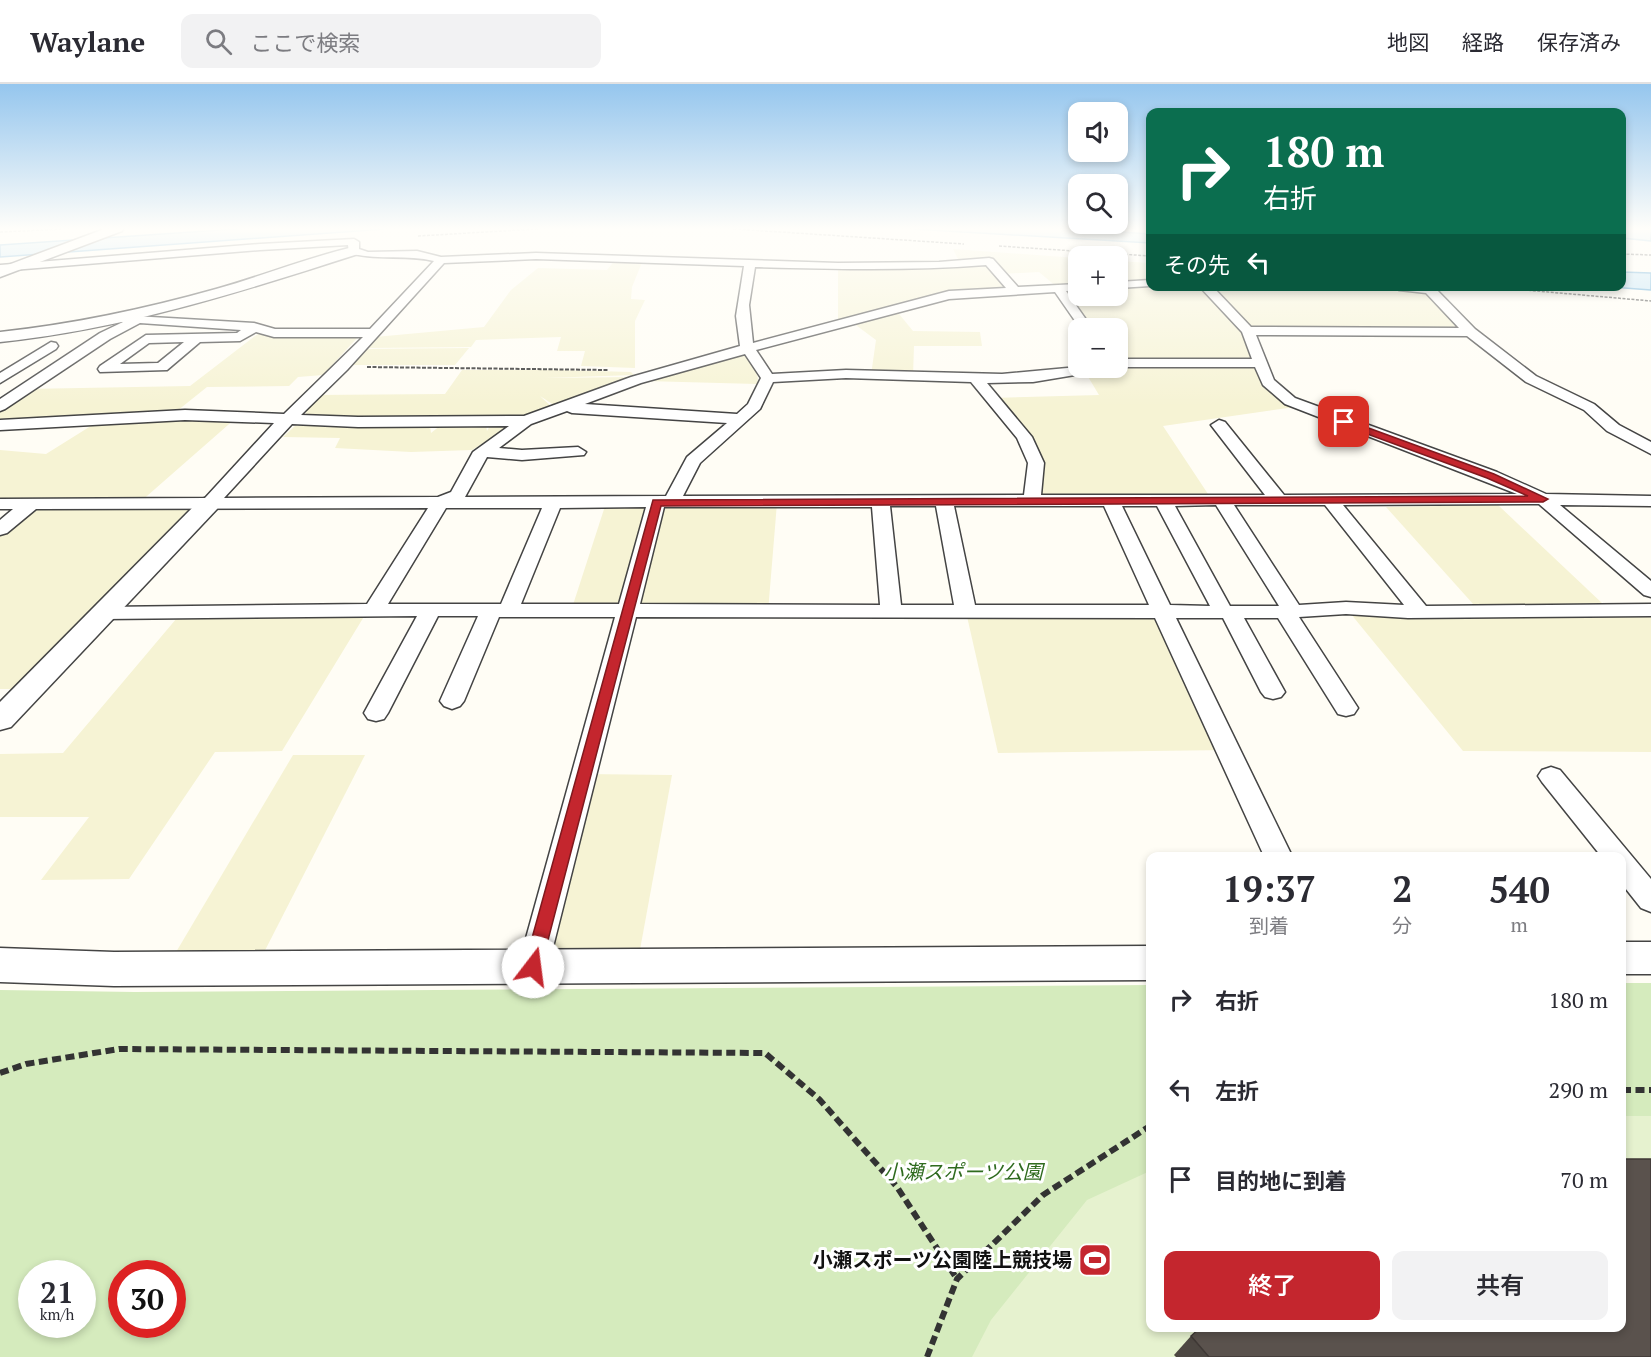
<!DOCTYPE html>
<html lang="ja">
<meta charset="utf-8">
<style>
body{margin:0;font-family:"PT Serif","Noto Sans JP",serif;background:#f2f2f3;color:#2b2b33;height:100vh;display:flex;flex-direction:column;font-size:22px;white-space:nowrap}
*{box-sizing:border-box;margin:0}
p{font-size:20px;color:#7c7c81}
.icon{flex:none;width:33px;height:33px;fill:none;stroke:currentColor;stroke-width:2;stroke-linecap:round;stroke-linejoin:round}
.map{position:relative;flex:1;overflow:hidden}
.panel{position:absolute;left:1146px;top:768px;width:480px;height:480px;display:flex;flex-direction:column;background:#fff;border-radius:12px;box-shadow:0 3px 9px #0003}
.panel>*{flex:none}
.top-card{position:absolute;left:1146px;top:24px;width:480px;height:183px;border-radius:12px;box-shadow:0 3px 9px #0003;background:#0b6e4f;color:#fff;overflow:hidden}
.buttons{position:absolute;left:1068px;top:18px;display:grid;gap:12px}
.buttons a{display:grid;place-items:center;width:60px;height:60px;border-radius:12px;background:#fff;box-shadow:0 3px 9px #0003;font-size:30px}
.speed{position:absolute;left:18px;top:1176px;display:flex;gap:12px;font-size:30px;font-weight:700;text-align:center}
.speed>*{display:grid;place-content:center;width:78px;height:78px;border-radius:50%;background:#fff;box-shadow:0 3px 9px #0003;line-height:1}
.speed small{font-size:15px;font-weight:400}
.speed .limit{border:9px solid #d22;background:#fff;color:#111}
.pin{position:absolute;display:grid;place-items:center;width:51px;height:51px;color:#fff;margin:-26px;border-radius:12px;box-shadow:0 3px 9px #0006}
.me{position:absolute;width:66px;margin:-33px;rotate:15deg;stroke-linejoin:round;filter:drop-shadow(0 0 4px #0008)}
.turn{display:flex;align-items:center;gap:21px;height:126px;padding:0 18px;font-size:27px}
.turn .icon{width:78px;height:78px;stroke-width:2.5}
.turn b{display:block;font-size:42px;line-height:51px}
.then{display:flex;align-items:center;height:57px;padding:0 18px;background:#0003;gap:12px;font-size:22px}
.eta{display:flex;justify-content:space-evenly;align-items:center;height:102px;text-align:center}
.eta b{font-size:36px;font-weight:600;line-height:42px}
.button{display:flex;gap:12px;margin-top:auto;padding:12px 18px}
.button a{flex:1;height:69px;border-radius:12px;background:#c4262e;color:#fff;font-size:24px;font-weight:600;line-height:69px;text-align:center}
.button a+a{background:#f2f2f3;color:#2b2b33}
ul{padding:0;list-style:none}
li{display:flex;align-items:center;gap:18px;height:90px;padding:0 18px}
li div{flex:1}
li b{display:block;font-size:22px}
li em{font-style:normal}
header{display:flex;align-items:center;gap:36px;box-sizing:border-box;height:84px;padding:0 30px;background:#fff;border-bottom:2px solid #e1e1e2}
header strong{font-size:28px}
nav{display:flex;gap:33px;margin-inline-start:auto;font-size:21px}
.search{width:420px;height:54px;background:#f2f2f3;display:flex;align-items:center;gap:15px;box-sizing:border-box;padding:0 21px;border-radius:12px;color:#7c7c81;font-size:22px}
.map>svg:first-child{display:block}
.farmland{fill:#f6f3d4}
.green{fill:#d5ebbd;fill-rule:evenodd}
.pitch{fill:#e6f2cf}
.water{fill:#b9e0f7;stroke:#3f96cf;stroke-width:1.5}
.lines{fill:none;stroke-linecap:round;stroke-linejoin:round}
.minor-casing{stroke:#444;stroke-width:3}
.tertiary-casing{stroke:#444;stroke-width:3}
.path-far2{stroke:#333;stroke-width:1.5;stroke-dasharray:3 1.5;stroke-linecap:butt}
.path-far1{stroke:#333;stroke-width:2;stroke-dasharray:4 1.5;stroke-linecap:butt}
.path{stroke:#333;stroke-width:6;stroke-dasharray:9 4.5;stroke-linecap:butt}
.minor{fill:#fff;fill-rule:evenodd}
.tertiary{fill:#fff;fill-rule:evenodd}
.wall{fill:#4d4742}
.building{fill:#5a524d;stroke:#3f3936;stroke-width:1.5}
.route{fill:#c4262e;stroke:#7f191e;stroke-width:1.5}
.labels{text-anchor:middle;stroke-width:6;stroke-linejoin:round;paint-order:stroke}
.near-park-label{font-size:20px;font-style:italic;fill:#2f6b1f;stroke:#fff}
.near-poi-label{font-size:20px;font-weight:bold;fill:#111;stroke:#fff;text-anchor:end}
</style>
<header>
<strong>Waylane</strong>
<div class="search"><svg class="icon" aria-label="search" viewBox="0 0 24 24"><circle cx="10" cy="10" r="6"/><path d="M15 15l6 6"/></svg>ここで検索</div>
<nav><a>地図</a><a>経路</a><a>保存済み</a></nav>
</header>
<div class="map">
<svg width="1651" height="1273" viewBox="0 0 1651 1273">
<rect width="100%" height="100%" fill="#fffdf5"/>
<g class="farmland">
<polygon points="953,165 1078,174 1078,212 1118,212 1118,177 1150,179 1150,202 1399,203 1430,206 1470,248 1249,247 1268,298 1302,322 1163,342 1212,416 1032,416 1036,378 992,314 1099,311 1084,286 1118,284 1118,244 1086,244 1058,204 1039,188 1001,190 1014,206 949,211 895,225 913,247 980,248 982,262 914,262 913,292 871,291 876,256 849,236 838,239 838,182 960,179"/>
<polygon points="616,175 643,176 632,203 631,215 645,216 635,237 635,284 581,282 585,267 557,267 561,253 476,256 471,263 366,264 375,253 484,243 511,206 538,184 607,186"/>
<polygon points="263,246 372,249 357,254 323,291 298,293 289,302 207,303 172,331 236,334 139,419 209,420 30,605 0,605 0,445 30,421 0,420 0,366 46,370 102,335 0,341 0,321 26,305 190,302"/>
<polygon points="469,264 455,281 352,281 364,265"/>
<polygon points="745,270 751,275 758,294 757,300 645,297"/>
<polygon points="462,286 560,286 631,288 634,291 544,294 634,293 557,323 540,312 554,325 530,332 364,336 305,333 309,316 313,311 445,310"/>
<polygon points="491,340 513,341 472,366 411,368 335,364 340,354 283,353 295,342 430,342 431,349 441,341 486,341 487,347"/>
<polygon points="606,419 777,419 768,528 571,527"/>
<polygon points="1498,421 1603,520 1474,521 1386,423"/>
<polygon points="1346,524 1651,526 1651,668 1463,667"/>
<polygon points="368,526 282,667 215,668 129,795 41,796 89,733 0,733 0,670 63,669 182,528"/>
<polygon points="966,528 1163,528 1228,666 998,669"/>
<polygon points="293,671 365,671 256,884 166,885"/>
<polygon points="584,690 672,691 637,882 533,883"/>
</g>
<path class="green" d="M1622 899H1651V1273H0V906L135 908 1150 901V1244H1622ZM32 1190H82V1240H32ZM122 1190H172V1240H122Z"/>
<polygon class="pitch" points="1622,1032 1651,1032 1651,1273 972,1273 991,1236 1087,1116 1150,1087 1150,1244 1622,1244"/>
<g class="water">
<polygon points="250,144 398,144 0,173 0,161"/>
<polygon points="896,144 1063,144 1150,150 1150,159"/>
<polygon points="1622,144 1651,144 1651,157 1622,154"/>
<polygon points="1622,188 1651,189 1651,206 1611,203 1622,202"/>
</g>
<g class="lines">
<g class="minor-casing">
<g id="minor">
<path d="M354 155 359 158V165L368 168 417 167 441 173 536 169 838 179 939 178 989 174 993 175 1018 203 1078 200V206L1066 207 1092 244H1080L1055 208 949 215 756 266 772 290 846 286 1002 290 1078 283 1101 284 1099 287 1033 298 987 299 1032 353 1044 379 1041 411H1265L1211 341 1219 336 1225 338 1284 411 1517 410 1285 320 1263 301 1255 283H1118V275H1252L1242 248 1199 202H1212L1251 243 1459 244 1426 209 1399 206 1393 202 1434 203 1475 245 1536 292 1594 320 1619 341 1651 358V370L1607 347 1584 326 1526 298 1467 252 1256 251 1274 296 1295 314 1497 388 1546 410 1651 412V422L1560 421 1651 497V513L1644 511 1539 420 1343 421 1426 522 1651 520V532L1408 534 1346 530 1299 533 1358 624 1354 630 1346 632 1338 630 1278 534H1244L1285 608 1281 613 1273 615 1265 613 1261 608 1223 534H1176L1292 772H1264L1155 534 636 533 548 883 544 892 533 896 522 892 518 883 615 533H499L464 617 460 622 452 625 444 622 440 617 478 532H438L388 629 384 635 376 637 368 635 364 629 417 532 103 535 96 533 93 529 96 525 103 523 367 520 428 424 36 425 7 449 0 451V436L13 425H0V415L205 414 274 339 185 336 0 346V336L185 326 284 330 363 253H274L256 248 240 257 200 258 167 286 100 288 98 285 100 282 146 251 237 249 241 246 140 239 110 255 5 325 0 327V315L100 249 123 238 117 237 115 234 117 231 254 239 275 245H370L434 177C406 170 377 177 349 169L348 161 260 166 0 187V181L260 160ZM536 175 744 182 736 232 740 262 631 293 524 332 358 333 301 331 347 286 444 179ZM986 181 1006 204 949 207 753 259 749 221 755 183C832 185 909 187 986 181ZM184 258 158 279 120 280 149 259ZM745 270 761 294 748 320 737 330 585 320 641 299ZM846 294 971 298 1017 354 1028 379 1024 411 683 412 700 379 760 325 773 298ZM567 327 572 329 727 339 687 373 666 412 465 413 487 373 522 376 584 371 586 368 578 363 522 366 499 364 531 340ZM292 340 358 343 509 342 473 368 451 408 438 413 224 414ZM1216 421 1279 522H1230L1175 422ZM1234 421H1325L1404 521 1346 518 1299 521ZM890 422H936L954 521H901ZM954 422H1104L1149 521H975ZM1122 422H1157L1210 522 1170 521ZM646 423 619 520H521L560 424ZM664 423H872L880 521 640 520ZM446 424H542L501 520H388Z"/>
<polygon points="1150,196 1150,202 1118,204 1118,198"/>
<polygon points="51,258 56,259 58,262 56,265 0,299 0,289"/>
<polygon points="1551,683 1560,686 1651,795 1651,828 1641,824 1622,800 1622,772 1601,772 1542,698 1538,692 1542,686"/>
</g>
</g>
<g class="tertiary-casing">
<g id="tertiary">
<polygon points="107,144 124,144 122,147 0,193 0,184"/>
<path d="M353 163 360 167 358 170C240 208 124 245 0 258V248C74 240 145 225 216 205 262 192 307 174 353 163Z"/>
<polygon points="209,413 217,415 220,420 217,425 11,643 0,646 0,618 201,415"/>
<rect x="1622" y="858" width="29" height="32"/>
<polygon points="1150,862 1150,896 114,902 0,898 0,864 114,868"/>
</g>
</g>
<g class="path-far2">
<polyline points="720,144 964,160"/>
<polyline points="0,148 62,145"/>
<polyline points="418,152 552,144"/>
<polyline points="999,162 1150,172"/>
<polyline points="1622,170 1651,171"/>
<polyline points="1479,202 1651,217"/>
</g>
<polyline class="path-far1" points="367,283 608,286"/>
<g class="path">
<polyline points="0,989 26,980 119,965 765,969 819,1015 897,1103 957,1195"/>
<polyline points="1622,1006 1651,1006"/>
<polyline points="927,1273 957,1195 1043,1111 1150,1042"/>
</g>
<use href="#minor" class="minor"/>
<use href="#tertiary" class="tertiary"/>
</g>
<polygon class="wall" points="1191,1252 1651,1273 1176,1273 1174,1271"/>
<polygon class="building" points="1622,1075 1651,1075 1651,1273 1209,1273 1191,1252 1200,1244 1622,1244"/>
<linearGradient id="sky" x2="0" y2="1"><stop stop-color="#95c6ee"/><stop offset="0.45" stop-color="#fffefa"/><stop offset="1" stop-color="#fffefa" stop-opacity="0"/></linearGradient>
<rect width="1651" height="322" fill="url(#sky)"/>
<polygon class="route" points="1344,335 1494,390 1548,415 1543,418 661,422 541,883 539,888 533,890 526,888 524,883 653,416 1528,412 1487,394 1340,340 1340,336"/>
<defs>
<g id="stadium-square" transform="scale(1.725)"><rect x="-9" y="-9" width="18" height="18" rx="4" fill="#c4262e" stroke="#fff"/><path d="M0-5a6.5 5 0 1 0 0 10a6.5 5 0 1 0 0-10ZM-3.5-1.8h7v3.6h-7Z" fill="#fff"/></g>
</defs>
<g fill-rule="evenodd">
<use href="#stadium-square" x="1095" y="1176"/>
</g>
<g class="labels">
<g class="near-park-label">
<text x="963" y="1095">小瀬スポーツ公園</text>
</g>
<g class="near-poi-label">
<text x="1072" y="1183">小瀬スポーツ公園陸上競技場</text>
</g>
</g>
</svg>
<div class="buttons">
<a><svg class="icon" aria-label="sound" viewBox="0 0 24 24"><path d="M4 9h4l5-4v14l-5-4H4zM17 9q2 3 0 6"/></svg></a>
<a><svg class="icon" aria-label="search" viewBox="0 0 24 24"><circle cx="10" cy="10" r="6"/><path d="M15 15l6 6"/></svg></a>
<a>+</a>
<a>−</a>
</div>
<div class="speed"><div>21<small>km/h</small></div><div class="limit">30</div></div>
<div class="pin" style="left:1344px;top:338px;background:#d93025"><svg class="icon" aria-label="arrive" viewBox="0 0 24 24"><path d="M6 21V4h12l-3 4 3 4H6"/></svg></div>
<svg class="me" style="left:533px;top:883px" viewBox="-20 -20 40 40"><circle r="19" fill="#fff"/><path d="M0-13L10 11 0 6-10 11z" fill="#c4262e"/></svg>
<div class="top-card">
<div class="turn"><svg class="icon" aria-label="right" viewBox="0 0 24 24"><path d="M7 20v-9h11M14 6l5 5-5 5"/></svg><div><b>180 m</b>右折</div></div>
<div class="then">その先<svg class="icon" aria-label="left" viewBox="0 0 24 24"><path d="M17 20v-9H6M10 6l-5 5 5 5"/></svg></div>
</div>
<section class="panel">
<div class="eta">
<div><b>19:37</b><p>到着</p></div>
<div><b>2</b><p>分</p></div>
<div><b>540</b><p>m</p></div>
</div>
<ul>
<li><svg class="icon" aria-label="right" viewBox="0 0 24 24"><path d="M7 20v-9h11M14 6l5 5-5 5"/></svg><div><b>右折</b></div><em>180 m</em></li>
<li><svg class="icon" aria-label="left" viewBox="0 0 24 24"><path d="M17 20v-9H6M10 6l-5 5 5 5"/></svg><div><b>左折</b></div><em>290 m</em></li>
<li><svg class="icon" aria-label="arrive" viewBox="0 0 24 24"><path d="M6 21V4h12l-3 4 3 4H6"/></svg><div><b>目的地に到着</b></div><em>70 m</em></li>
</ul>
<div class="button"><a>終了</a><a>共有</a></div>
</section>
</div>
